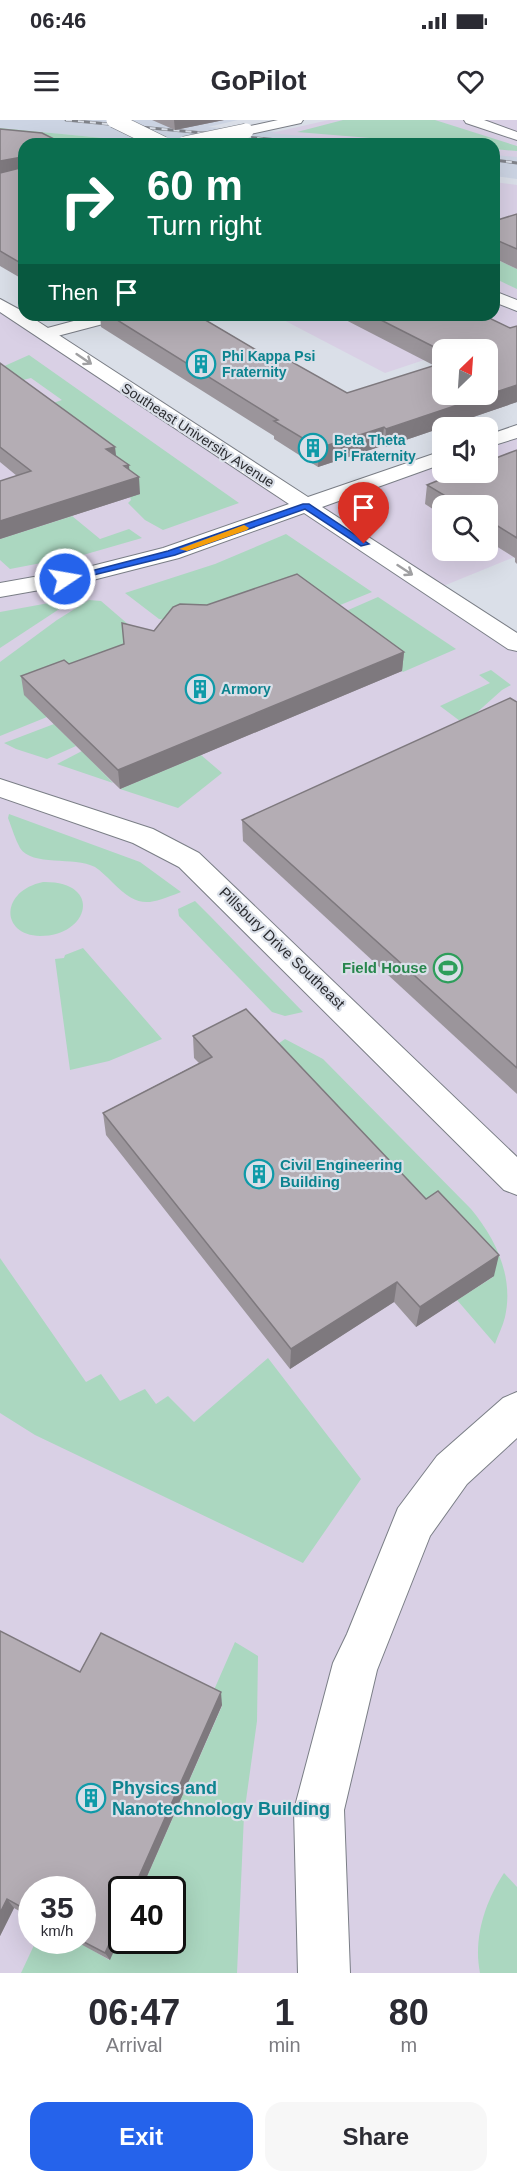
<!DOCTYPE html>
<style>
body{margin:0;font-family:Helvetica,sans-serif;background:#f7f7f7;color:#2b2b33;height:100vh;display:flex;flex-direction:column;font-size:22px;white-space:nowrap}
*{box-sizing:border-box;margin:0}
p{font-size:20px;color:#7c7c81}
.icon{flex:none;width:33px;height:33px;fill:none;stroke:currentColor;stroke-width:2;stroke-linecap:round;stroke-linejoin:round}
.map{position:relative;height:1853px;overflow:hidden}
.sheet{display:flex;flex-direction:column;background:#fff;flex:1}
.sheet>*{flex:none}
.hud{position:absolute;left:18px;top:18px;width:482px;height:183px;border-radius:18px;box-shadow:0 6px 24px #0002;background:#0b6e4f;color:#fff;overflow:hidden}
.needle{width:39px;rotate:25deg}
.fabs{position:absolute;left:432px;top:219px;display:grid;gap:12px}
.fabs a{display:grid;place-items:center;width:66px;height:66px;border-radius:12px;background:#fff;box-shadow:0 6px 24px #0002;font-size:30px}
.speed{position:absolute;left:18px;top:1756px;display:flex;gap:12px;font-size:30px;font-weight:700;text-align:center}
.speed>*{display:grid;place-content:center;width:78px;height:78px;border-radius:50%;background:#fff;box-shadow:0 6px 24px #0002;line-height:1}
.speed small{font-size:15px;font-weight:400}
.speed .limit{border:3px solid #111;border-radius:9px;background:#fff;color:#111}
.pin{position:absolute;display:grid;place-items:center;width:51px;height:51px;color:#fff;margin:-62px -26px;border-radius:50% 50% 50% 0;rotate:-45deg;box-shadow:0 0 6px #0007}
.pin .icon{rotate:45deg}
.me{position:absolute;width:66px;margin:-33px;rotate:78deg;stroke-linejoin:round;filter:drop-shadow(0 0 4px #0008)}
.turn{display:flex;align-items:center;gap:21px;height:126px;padding:0 30px;font-size:27px}
.turn .icon{width:78px;height:78px;stroke-width:2.5}
.turn b{display:block;font-size:42px;line-height:51px}
.then{display:flex;align-items:center;height:57px;padding:0 30px;background:#0003;gap:12px;font-size:22px}
.eta{display:flex;justify-content:space-evenly;align-items:center;height:102px;text-align:center}
.eta b{font-size:36px;font-weight:700;line-height:42px}
.button{display:flex;gap:12px;margin-top:auto;padding:12px 30px}
.button a{flex:1;height:69px;border-radius:18px;background:#2563eb;color:#fff;font-size:24px;font-weight:700;line-height:69px;text-align:center}
.button a+a{background:#f7f7f7;color:#2b2b33}
.status{display:flex;justify-content:space-between;align-items:center;height:42px;padding:0 30px;background:#fff;direction:ltr}
.status svg{height:16px;fill:currentColor}
header{display:flex;justify-content:space-between;align-items:center;height:78px;padding:0 30px;background:#fff;font-size:27px;font-weight:700}
.map>svg:first-child{display:block}
.built{fill:#ccd4e3}
.education{fill:#d9d0e5;fill-rule:evenodd}
.green{fill:#abd7c0}
.lines{fill:none;stroke-linecap:round;stroke-linejoin:round}
.street-casing{stroke:#7a7e86;stroke-width:2}
.secondary-casing{stroke:#7a7e86;stroke-width:2}
.street{fill:#fff;fill-rule:evenodd}
.secondary{fill:#fff;fill-rule:evenodd}
.rail-casing{stroke:#80838a;stroke-width:3}
.rail{stroke:#dadfe8;stroke-width:2;stroke-dasharray:6;stroke-linecap:butt}
.secondary-bridge-casing{stroke:#7a7e86;stroke-width:16;stroke-linecap:butt}
.secondary-bridge{stroke:#fff;stroke-width:15}
.wall{fill:#9b959b;fill-rule:evenodd}
.shaded-wall{fill:#7e797e}
.building{fill:#b4adb4;stroke:#7e797e;stroke-width:1.5}
.oneway{stroke:#a0a0a2}
.route{fill:#2563eb;stroke:#184099;stroke-width:1.5}
.slow{fill:#f59e0b}
.labels{text-anchor:middle;stroke-width:4.5;stroke-linejoin:round;paint-order:stroke}
.far-culture-label{font-size:14px;font-weight:bold;fill:#0d838f;stroke:#dadfe8;text-anchor:start}
.far-street-label{font-size:14px;fill:#2c2d31;stroke:#dadfe8}
.street-label{font-size:15px;fill:#2c2d31;stroke:#dadfe8}
.leisure-label{font-size:15px;font-weight:bold;fill:#27864d;stroke:#dadfe8;text-anchor:end}
.culture-label{font-size:15px;font-weight:bold;fill:#0d838f;stroke:#dadfe8;text-anchor:start}
.near-culture-label{font-size:18px;font-weight:bold;fill:#0d838f;stroke:#dadfe8;text-anchor:start}
</style>
<div class="status"><b>06:46</b><svg viewBox="0 0 49 12"><path d="M0 12V9h3v3zM5 12V6h3v6zM10 12V3h3v9zM15 12V0h3v12zM26 1h20v11H26zM47 4h2v5h-2z"/></svg></div>
<header><svg class="icon" aria-label="menu" viewBox="0 0 24 24"><path d="M4 6h16M4 12h16M4 18h16"/></svg>GoPilot<svg class="icon" aria-label="heart" viewBox="0 0 24 24"><path d="M12 20l-8-8c-3-5 5-10 8-4 3-6 11-1 8 4z"/></svg></header>
<div class="map">
<svg width="517" height="1853" viewBox="0 0 517 1853">
<rect width="100%" height="100%" fill="#dadfe8"/>
<g class="built">
<polygon points="0,0 238,0 208,7 443,24 165,24 0,8"/>
<polygon points="494,29 517,31 517,59 494,56"/>
</g>
<g class="education">
<polygon points="329,0 517,0 517,37 494,35 494,24 380,24 271,13"/>
<polygon points="494,62 517,65 517,209 442,230 442,234 385,253 274,195 494,195"/>
<path d="M0 184 306 386 442 338V352H488V321L517 311V436L436 469 517 524V1853H0ZM442 386H488V430H442ZM32 1770H82V1821H32ZM122 1770H172V1821H122Z"/>
</g>
<g class="green">
<polygon points="343,0 435,0 517,26 517,31 494,29 494,24 443,24 297,12"/>
<polygon points="0,8 165,24 0,23"/>
<polygon points="498,140 517,149 517,169 494,158 494,141"/>
<polygon points="29,235 239,383 163,410 145,400 128,383 131,380 130,377 140,373 41,287 62,280 31,258 0,266 0,248"/>
<polygon points="72,396 100,419 129,409 142,418 83,435 10,449 0,440 0,419"/>
<polygon points="286,414 372,472 323,492 167,500 159,499 125,473 215,444"/>
<polygon points="378,477 456,529 403,552 330,498"/>
<polygon points="76,478 0,528 0,492"/>
<polygon points="89,480 101,481 144,518 47,597 0,616 0,542 57,500"/>
<polygon points="491,550 511,565 502,570 464,604 440,586 490,563 479,555"/>
<polygon points="54,604 76,626 47,639 16,629 4,623"/>
<polygon points="82,631 113,663 57,644"/>
<polygon points="201,635 222,653 178,688 120,669"/>
<path d="M9 694 140 742 181 772C148 785 139 789 112 762 107 757 101 751 95 747 74 736 32 747 20 728 15 719 12 708 8 698Z"/>
<path d="M43 762C103 761 90 816 40 816 0 815 0 771 43 762Z"/>
<polygon points="195,781 209,795 303,892 285,896 272,892 179,796 178,789"/>
<polygon points="83,828 162,919 109,941 70,950 55,839 64,838 65,835"/>
<path d="M285 919 323 939 471 1089C496 1119 514 1157 505 1197 503 1206 498 1215 495 1224L457 1180 493 1157 275 926Z"/>
<polygon points="0,1138 86,1262 101,1254 120,1281 145,1269 156,1284 168,1276 194,1302 268,1238 361,1359 303,1443 35,1315 0,1293"/>
<polygon points="235,1522 258,1536 257,1601 244,1695 237,1853 21,1853 36,1821 77,1821 109,1840 121,1813 122,1821 172,1821 172,1770 141,1770 222,1586 210,1579"/>
<path d="M504 1753 517 1767V1853H480C473 1818 485 1782 504 1753Z"/>
</g>
<g class="lines">
<g class="street-casing">
<polygon id="street" points="96,195 125,195 122,199 46,219 40,218 37,214 40,210"/>
</g>
<g class="secondary-casing">
<g id="secondary">
<polygon points="278,0 303,0 301,3 246,15 239,11 241,8"/>
<polygon points="464,0 484,0 517,12 517,20 466,3"/>
<polygon points="494,171 517,180 517,191 494,182"/>
<polygon points="0,179 24,192 24,195 28,195 308,377 442,331 442,344 322,387 517,513 517,531 508,529 304,393 179,438 85,462 0,477 0,463 84,448 163,428 289,384 0,192"/>
<polygon points="517,305 517,318 488,327 488,315"/>
<polygon points="0,659 153,709 199,733 517,1037 517,1075 504,1070 179,747 133,723 0,677"/>
<polygon points="517,1272 517,1318 467,1364 430,1416 377,1550 344,1690 350,1853 298,1853 294,1690 333,1543 347,1514 398,1388 437,1336 503,1278"/>
</g>
</g>
<use href="#street" class="street"/>
<use href="#secondary" class="secondary"/>
<g class="rail-casing">
<g id="rail">
<polyline points="66,0 320,24"/>
<polyline points="494,40 517,43"/>
</g>
</g>
<use href="#rail" class="rail"/>
<g class="secondary-bridge-casing">
<g id="secondary-bridge">
<polyline points="114,0 163,24"/>
<polyline points="184,24 246,11"/>
</g>
</g>
<use href="#secondary-bridge" class="secondary-bridge"/>
</g>
<g class="wall">
<polygon points="152,0 224,0 175,10"/>
<polygon points="0,9 24,24 24,160 0,146"/>
<polygon points="517,94 517,149 494,138 494,101"/>
<path d="M100 195H197L275 241 347 273 435 246 336 195H483L510 208 517 206V282L385 327 382 326 318 347 274 319V316L101 207ZM442 230H488L442 274Z"/>
<polygon points="0,243 116,336 129,350 140,374 0,419 0,361 17,356 0,342"/>
<polygon points="517,330 517,444 515,442 515,438 488,421 488,386 442,386 442,395 425,384 427,365"/>
<polygon points="124,524 404,532 402,551 120,669 24,575 21,556 69,544"/>
<polygon points="517,582 517,974 243,721 242,700"/>
<polygon points="193,916 494,1156 416,1207 394,1182 290,1249 106,1015 103,993 199,943 194,938"/>
<polygon points="0,1511 80,1552 222,1585 141,1770 122,1770 110,1840 75,1821 82,1821 32,1770 32,1798 14,1788 0,1816"/>
</g>
<g class="shaded-wall">
<polygon points="174,0 224,0 175,10"/>
<polygon points="22,37 24,52 0,57 0,41"/>
<polygon points="517,265 517,282 385,327 386,309"/>
<polygon points="384,307 382,326 318,347 319,328"/>
<polygon points="115,327 117,343 106,329"/>
<polygon points="129,345 130,360 139,357 140,374 0,419 0,401"/>
<polygon points="404,532 402,551 120,669 118,650"/>
<polygon points="499,1135 494,1156 416,1207 420,1187"/>
<polygon points="397,1162 394,1182 290,1249 291,1229"/>
<polygon points="221,1572 222,1585 141,1770 133,1770"/>
<polygon points="7,1779 14,1788 0,1816 0,1793"/>
<polygon points="122,1796 122,1813 110,1840 105,1833"/>
</g>
<g class="building">
<polygon points="0,9 42,13 64,24 24,24 24,38 22,37 0,41"/>
<polygon points="24,47 24,145 0,131 0,53"/>
<polygon points="517,94 517,129 494,119 494,101"/>
<polygon points="109,195 197,195 275,241 285,238 347,273 442,243 442,274 488,274 488,230 442,230 442,231 371,195 483,195 510,208 517,206 517,265 386,309 384,307 319,328 274,301 278,300"/>
<polygon points="0,243 115,327 106,329 129,345 124,346 139,357 0,401 0,361 31,351 0,327"/>
<polygon points="517,330 517,418 488,400 488,386 462,386 427,365 459,352 488,352 488,341"/>
<polygon points="297,454 404,532 118,650 21,556 64,540 69,544 124,524 122,503 154,511 173,487 180,484 207,485"/>
<polygon points="510,578 517,582 517,948 242,700"/>
<polygon points="246,889 426,1079 438,1071 499,1135 420,1187 397,1162 291,1229 103,993 212,937 193,916"/>
<polygon points="0,1511 80,1552 101,1513 221,1572 133,1770 122,1770 122,1796 105,1833 82,1821 82,1770 32,1770 32,1793 7,1779 0,1793"/>
</g>
<defs><path id="oneway-shaft" d="M-6 0H5M1.5-3L5.5 0L1.5 3" fill="none" stroke-width="1.6" stroke-linecap="round" stroke-linejoin="round" transform="scale(1.5)"/></defs>
<g class="oneway">
<use href="#oneway-shaft" transform="translate(84 239) rotate(34)"/>
<use href="#oneway-shaft" transform="translate(405 450) rotate(33)"/>
</g>
<polygon class="route" points="303,384 309,384 369,424 361,426 305,389 175,435 65,462 60,459 168,431"/>
<polygon class="slow" points="244,405 249,408 247,410 187,431 179,429"/>
<defs>
<g id="building-ring" transform="scale(1.5)"><circle r="9.5" fill="#dadfe8" stroke="#0f9aa8" stroke-width="1.5"/><path d="M-4-6H4V6H1V3H-1V6H-4ZM-2.5-4.3h1.7v1.8h-1.7ZM.8-4.3h1.7v1.8H.8ZM-2.5-1h1.7V.8h-1.7ZM.8-1h1.7V.8H.8Z" fill="#0f9aa8"/></g>
<g id="stadium-ring" transform="scale(1.5)"><circle r="9.5" fill="#dadfe8" stroke="#2e9e5b" stroke-width="1.5"/><path d="M0-5a6.5 5 0 1 0 0 10a6.5 5 0 1 0 0-10ZM-3.5-1.8h7v3.6h-7Z" fill="#2e9e5b"/></g>
</defs>
<g fill-rule="evenodd">
<use href="#building-ring" x="201" y="244"/>
<use href="#building-ring" x="313" y="328"/>
<use href="#building-ring" x="200" y="569"/>
<use href="#stadium-ring" x="448" y="848"/>
<use href="#building-ring" x="259" y="1054"/>
<use href="#building-ring" x="91" y="1678"/>
</g>
<g class="labels">
<g class="far-culture-label">
<text x="222" y="241">Phi Kappa Psi<tspan x="222" dy="16">Fraternity</tspan></text>
<text x="334" y="325">Beta Theta<tspan x="334" dy="16">Pi Fraternity</tspan></text>
<text x="221" y="574">Armory</text>
</g>
<g class="far-street-label">
<text transform="translate(198 315) rotate(33)" y="5">Southeast University Avenue</text>
</g>
<g class="street-label">
<text transform="translate(282 828) rotate(44)" y="5">Pillsbury Drive Southeast</text>
</g>
<g class="leisure-label">
<text x="427" y="853">Field House</text>
</g>
<g class="culture-label">
<text x="280" y="1050">Civil Engineering<tspan x="280" dy="17">Building</tspan></text>
</g>
<g class="near-culture-label">
<text x="112" y="1674">Physics and<tspan x="112" dy="21">Nanotechnology Building</tspan></text>
</g>
</g>
</svg>
<div class="fabs">
<a><svg class="needle" viewBox="-14 -14 28 28"><path d="M0-13l5 13h-10z" fill="#e53935"/><path d="M0 13l5-13h-10z" fill="#7c7c81"/></svg></a>
<a><svg class="icon" aria-label="sound" viewBox="0 0 24 24"><path d="M4 9h4l5-4v14l-5-4H4zM17 9q2 3 0 6"/></svg></a>
<a><svg class="icon" aria-label="search" viewBox="0 0 24 24"><circle cx="10" cy="10" r="6"/><path d="M15 15l6 6"/></svg></a>
</div>
<div class="speed"><div>35<small>km/h</small></div><div class="limit">40</div></div>
<div class="pin" style="left:364px;top:424px;background:#d93025"><svg class="icon" aria-label="arrive" viewBox="0 0 24 24"><path d="M6 21V4h12l-3 4 3 4H6"/></svg></div>
<svg class="me" style="left:65px;top:459px" viewBox="-20 -20 40 40"><circle r="17" fill="#2563eb" stroke="#fff" stroke-width="3"/><path d="M0-11L8 9 0 5-8 9z" fill="#fff"/></svg>
<div class="hud">
<div class="turn"><svg class="icon" aria-label="right" viewBox="0 0 24 24"><path d="M7 20v-9h11M14 6l5 5-5 5"/></svg><div><b>60 m</b>Turn right</div></div>
<div class="then">Then<svg class="icon" aria-label="arrive" viewBox="0 0 24 24"><path d="M6 21V4h12l-3 4 3 4H6"/></svg></div>
</div>
</div>
<section class="sheet">
<div class="eta">
<div><b>06:47</b><p>Arrival</p></div>
<div><b>1</b><p>min</p></div>
<div><b>80</b><p>m</p></div>
</div>
<div class="button"><a>Exit</a><a>Share</a></div>
</section>
